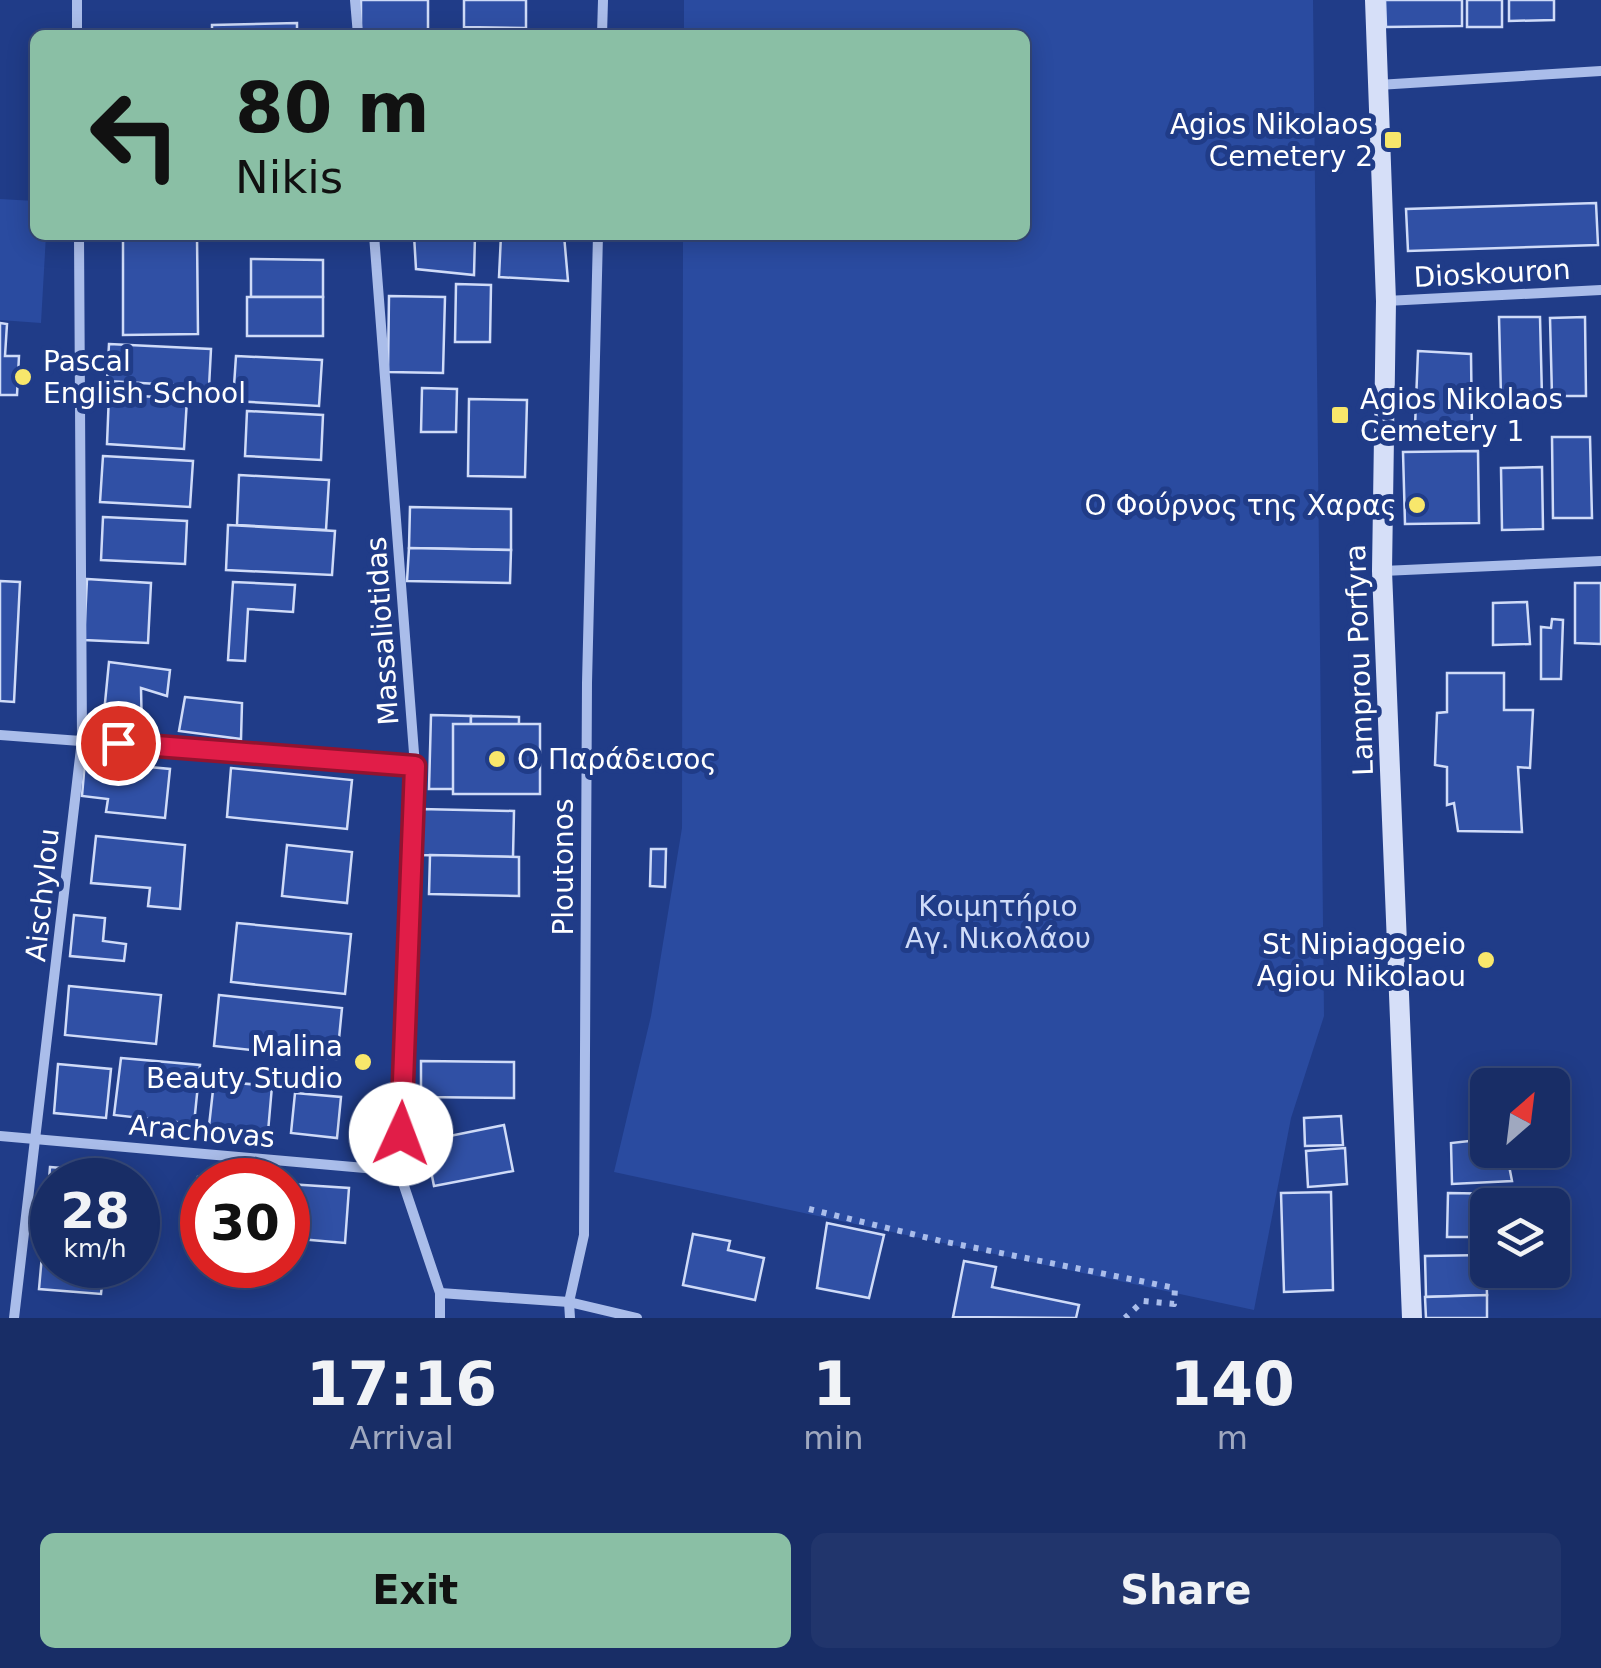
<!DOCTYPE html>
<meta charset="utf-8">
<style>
body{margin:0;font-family:"DejaVu Sans",sans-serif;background:#21356c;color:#f1f3f6;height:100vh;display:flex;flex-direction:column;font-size:38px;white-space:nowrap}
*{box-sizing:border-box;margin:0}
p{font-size:32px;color:#9fa8bf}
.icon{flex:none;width:55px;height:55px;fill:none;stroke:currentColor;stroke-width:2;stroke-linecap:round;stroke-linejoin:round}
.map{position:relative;height:1318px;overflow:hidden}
.details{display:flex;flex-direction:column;background:#182d66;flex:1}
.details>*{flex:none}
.banner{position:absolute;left:30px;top:30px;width:1000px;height:210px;border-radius:15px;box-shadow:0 5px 25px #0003,0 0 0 2px #36497a;background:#8abfa5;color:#111;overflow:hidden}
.needle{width:65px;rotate:28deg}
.controls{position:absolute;left:1470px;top:1068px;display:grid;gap:20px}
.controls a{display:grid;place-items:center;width:100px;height:100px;border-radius:15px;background:#182d66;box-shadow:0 5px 25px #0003,0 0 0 2px #36497a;font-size:50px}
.speed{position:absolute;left:30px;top:1158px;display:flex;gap:20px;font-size:50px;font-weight:700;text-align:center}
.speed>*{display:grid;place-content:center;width:130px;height:130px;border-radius:50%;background:#182d66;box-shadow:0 5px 25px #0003,0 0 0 2px #36497a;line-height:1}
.speed small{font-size:25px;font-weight:400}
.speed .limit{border:15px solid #d22;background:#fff;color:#111}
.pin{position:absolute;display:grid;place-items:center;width:85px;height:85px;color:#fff;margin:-42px;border:5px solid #fff;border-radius:50%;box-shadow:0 2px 10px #0007}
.me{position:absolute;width:110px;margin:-55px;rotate:2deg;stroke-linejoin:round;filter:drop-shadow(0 0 8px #0008)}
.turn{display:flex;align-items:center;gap:35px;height:210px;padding:0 40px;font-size:45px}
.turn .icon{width:130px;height:130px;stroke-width:2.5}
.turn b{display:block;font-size:70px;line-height:85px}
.eta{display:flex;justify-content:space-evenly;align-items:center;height:170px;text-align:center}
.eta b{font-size:60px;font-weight:700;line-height:70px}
.action{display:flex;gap:20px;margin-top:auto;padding:20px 40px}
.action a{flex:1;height:115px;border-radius:15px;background:#8abfa5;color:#111;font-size:40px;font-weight:700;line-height:115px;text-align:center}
.action a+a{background:#21356c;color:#f1f3f6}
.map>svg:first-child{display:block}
.green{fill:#2a4ba0}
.building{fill:#3050a5;stroke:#cfdbf8;stroke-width:2.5}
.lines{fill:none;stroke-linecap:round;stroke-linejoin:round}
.path{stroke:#aabdea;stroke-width:6;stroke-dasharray:5 8;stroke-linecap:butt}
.street{stroke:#aabdea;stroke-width:10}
.secondary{stroke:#d6dff8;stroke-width:20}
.route-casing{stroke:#92132f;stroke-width:25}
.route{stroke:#e11d48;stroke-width:18}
.poi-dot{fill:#f8e76b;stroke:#203c88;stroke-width:4}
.labels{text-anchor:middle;stroke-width:10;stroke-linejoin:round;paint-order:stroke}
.poi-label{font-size:28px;fill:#fff;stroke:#203c88;text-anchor:end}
.street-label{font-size:28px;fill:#fff;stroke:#203c88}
.park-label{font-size:28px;fill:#cfdbf8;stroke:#203c88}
</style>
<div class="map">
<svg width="1601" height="1318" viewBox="0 0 1601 1318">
<rect width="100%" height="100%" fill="#203c88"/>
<g class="green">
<polygon points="684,0 1313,0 1324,1016 1291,1118 1254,1310 614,1172 651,1016 682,828 683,235 1025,235 1025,35 684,35"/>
<polygon points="0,199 35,201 35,235 46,235 41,323 0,320"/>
</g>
<g class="building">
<polygon points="361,0 428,0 428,33 361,32"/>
<polygon points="464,0 526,0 526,28 464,27"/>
<polygon points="1385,0 1462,0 1462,26 1386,27"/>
<rect x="1467" y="0" width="35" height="27"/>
<polygon points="1509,0 1554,0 1554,20 1509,21"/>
<polygon points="297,23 297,35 212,35 212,25"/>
<polygon points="1596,203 1598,245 1408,251 1406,209"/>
<polygon points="123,235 197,235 198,334 123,335"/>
<polygon points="414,235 475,235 474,275 416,269"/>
<polygon points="501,235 564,235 568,281 499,277"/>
<polygon points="251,259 323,260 323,297 251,297"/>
<polygon points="456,284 491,285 490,342 455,342"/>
<polygon points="389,296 445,297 443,373 388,372"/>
<rect x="247" y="297" width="76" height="39"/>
<polygon points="1499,317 1540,317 1542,397 1501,397"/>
<polygon points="1585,317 1586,396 1552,396 1550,318"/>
<polygon points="0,323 7,324 5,356 19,356 17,395 0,395"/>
<polygon points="109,344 211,349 209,387 107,381"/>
<polygon points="1418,351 1471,354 1472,435 1415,427"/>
<polygon points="236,356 322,360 319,406 233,401"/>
<polygon points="422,388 457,389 456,432 421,432"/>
<polygon points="109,394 187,399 184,449 107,444"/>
<polygon points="469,399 527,400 525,477 468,476"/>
<polygon points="247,411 323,415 321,460 245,456"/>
<polygon points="1552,437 1590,437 1592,518 1553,518"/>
<polygon points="1478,451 1479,523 1405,524 1403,452"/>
<polygon points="103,456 193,461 190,507 100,502"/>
<polygon points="1542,467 1543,529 1502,530 1501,468"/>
<polygon points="239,475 329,480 326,530 237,525"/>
<polygon points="410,507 511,509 511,550 409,548"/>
<polygon points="103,517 187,521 185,564 101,560"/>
<polygon points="228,525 335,531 332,575 226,570"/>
<polygon points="409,548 511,550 510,583 407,581"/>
<polygon points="87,579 151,583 148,643 84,640"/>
<polygon points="0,581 20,582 14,702 0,701"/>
<polygon points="233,582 295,585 293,612 248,609 245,661 228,660"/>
<polygon points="1575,583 1601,583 1601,644 1575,643"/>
<polygon points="1527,602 1530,644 1493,645 1493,603"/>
<polygon points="1552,619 1563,620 1561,679 1541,679 1541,627 1551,628"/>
<polygon points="109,662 170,670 167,696 141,688 142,736 112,731 104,713"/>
<polygon points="1447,673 1504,673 1504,710 1533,710 1530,768 1518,767 1522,832 1458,831 1454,803 1447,805 1447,767 1435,765 1437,713 1447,712"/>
<polygon points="185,697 242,703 241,739 179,731"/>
<polygon points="431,715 471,716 470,789 429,789"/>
<polygon points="471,716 519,717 518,791 470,789"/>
<rect x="453" y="724" width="87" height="70"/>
<polygon points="85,761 170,769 165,818 106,812 108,799 82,796"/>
<polygon points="231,768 352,780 347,829 227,817"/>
<polygon points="420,809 514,811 513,857 419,855"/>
<polygon points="96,836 185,845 180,909 148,906 150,888 91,883"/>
<polygon points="287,845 352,852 347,903 282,896"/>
<polygon points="651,849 666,849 665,887 650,886"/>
<polygon points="430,855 519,857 519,896 429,894"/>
<polygon points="74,915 105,918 103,941 126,944 124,961 70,956"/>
<polygon points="237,923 351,934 345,994 231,982"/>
<polygon points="69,986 161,995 156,1044 65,1035"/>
<polygon points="219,995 342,1008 337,1059 214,1046"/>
<polygon points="121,1058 200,1065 194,1124 114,1115"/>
<polygon points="421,1061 514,1062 514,1098 421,1097"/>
<polygon points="58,1064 111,1069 106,1118 54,1113"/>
<polygon points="214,1081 272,1086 268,1132 209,1126"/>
<polygon points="295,1093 341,1097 337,1138 291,1133"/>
<polygon points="1341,1116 1343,1145 1305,1146 1304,1118"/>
<polygon points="504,1125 513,1171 434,1186 425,1141"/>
<polygon points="1488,1139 1488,1150 1506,1150 1512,1181 1452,1184 1451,1143"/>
<polygon points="1345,1148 1347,1184 1308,1187 1306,1151"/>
<polygon points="50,1167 85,1170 84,1180 52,1180 52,1206 47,1205"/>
<polygon points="89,1171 125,1173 125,1180 88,1180"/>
<polygon points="198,1177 232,1180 202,1180 202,1258 192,1257"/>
<polygon points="288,1184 349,1188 345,1243 288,1238"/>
<polygon points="1331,1192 1333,1290 1284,1292 1281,1193"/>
<polygon points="1448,1193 1507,1194 1506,1205 1488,1205 1488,1237 1447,1237"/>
<polygon points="827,1223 884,1235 869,1298 817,1288"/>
<polygon points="693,1234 730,1241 728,1250 764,1258 755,1300 683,1285"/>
<polygon points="43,1244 52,1245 52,1265 104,1265 101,1294 39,1289"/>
<polygon points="1486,1255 1487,1295 1426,1297 1425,1256"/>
<polygon points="964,1261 996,1267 992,1287 1079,1305 1076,1318 953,1317"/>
<polygon points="1487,1295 1487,1318 1426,1318 1425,1297"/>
</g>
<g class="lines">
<polyline class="path" points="809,1209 941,1241 1175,1288 1174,1304 1143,1301 1125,1318"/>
<g class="street">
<polyline points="77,0 77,35"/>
<polyline points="355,0 358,35"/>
<polyline points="602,35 603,0"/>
<polyline points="1378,85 1601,71"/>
<polyline points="374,235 415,766 399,1171 440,1293 440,1318"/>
<polyline points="1386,301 1601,290"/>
<polyline points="1383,571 1601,561"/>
<polyline points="0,735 415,766"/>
<polyline points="0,1136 399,1171"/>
<polyline points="440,1293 569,1302 637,1318"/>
<polyline points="14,1318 82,740 79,235"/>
<polyline points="570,1318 569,1302 584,1235 587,683 598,235"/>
</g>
<polyline class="secondary" points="1375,0 1386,301 1382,571 1412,1318"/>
</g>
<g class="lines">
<g class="route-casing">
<polyline id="route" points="118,743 415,766 401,1134"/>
</g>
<use href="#route" class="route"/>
</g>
<g class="poi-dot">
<rect x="1383" y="130" width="20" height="20" rx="5"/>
<circle cx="23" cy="377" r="10"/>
<rect x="1330" y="405" width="20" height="20" rx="5"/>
<circle cx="1417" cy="505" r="10"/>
<circle cx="497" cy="759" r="10"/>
<circle cx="1486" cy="960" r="10"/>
<circle cx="363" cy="1062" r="10"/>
</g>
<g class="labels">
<g class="poi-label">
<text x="1373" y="134">Agios Nikolaos<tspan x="1373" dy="32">Cemetery 2</tspan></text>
<text x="43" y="371" text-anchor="start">Pascal<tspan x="43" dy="32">English School</tspan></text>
<text x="1360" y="409" text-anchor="start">Agios Nikolaos<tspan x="1360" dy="32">Cemetery 1</tspan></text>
<text x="1397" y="515">Ο Φούρνος της Χαρας</text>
<text x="517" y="769" text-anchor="start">Ο Παράδεισος</text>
<text x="1466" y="954">St Nipiagogeio<tspan x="1466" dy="32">Agiou Nikolaou</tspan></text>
<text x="343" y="1056">Malina<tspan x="343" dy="32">Beauty Studio</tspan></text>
</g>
<g class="street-label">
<text transform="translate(1492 273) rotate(-3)" y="10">Dioskouron</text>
<text transform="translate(382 631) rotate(-94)" y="10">Massaliotidas</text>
<text transform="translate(1359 660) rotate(-92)" y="10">Lamprou Porfyra</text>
<text transform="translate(563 867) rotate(-90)" y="10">Ploutonos</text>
<text transform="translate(42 895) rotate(-84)" y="10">Aischylou</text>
<text transform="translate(202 1131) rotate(5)" y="10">Arachovas</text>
</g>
<g class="park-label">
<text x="998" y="916">Κοιμητήριο<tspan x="998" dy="32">Αγ. Νικολάου</tspan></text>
</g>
</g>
</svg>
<div class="controls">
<a><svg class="needle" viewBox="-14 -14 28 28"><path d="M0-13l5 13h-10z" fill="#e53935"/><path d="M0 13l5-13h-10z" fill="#9fa8bf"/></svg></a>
<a><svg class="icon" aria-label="layers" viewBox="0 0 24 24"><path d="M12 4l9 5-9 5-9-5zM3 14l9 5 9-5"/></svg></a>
</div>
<div class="speed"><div>28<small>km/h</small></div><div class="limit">30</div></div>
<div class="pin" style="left:118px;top:743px;background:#d93025"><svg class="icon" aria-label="arrive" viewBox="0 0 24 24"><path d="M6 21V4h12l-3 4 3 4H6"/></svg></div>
<svg class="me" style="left:401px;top:1134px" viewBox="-20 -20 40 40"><circle r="19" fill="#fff"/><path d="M0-13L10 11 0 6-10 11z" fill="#e11d48"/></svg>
<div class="banner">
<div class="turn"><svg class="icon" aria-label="left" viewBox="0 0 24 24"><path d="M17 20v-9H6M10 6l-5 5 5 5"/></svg><div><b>80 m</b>Nikis</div></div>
</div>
</div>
<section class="details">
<div class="eta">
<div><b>17:16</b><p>Arrival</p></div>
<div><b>1</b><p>min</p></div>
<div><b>140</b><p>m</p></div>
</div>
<div class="action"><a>Exit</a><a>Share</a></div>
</section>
